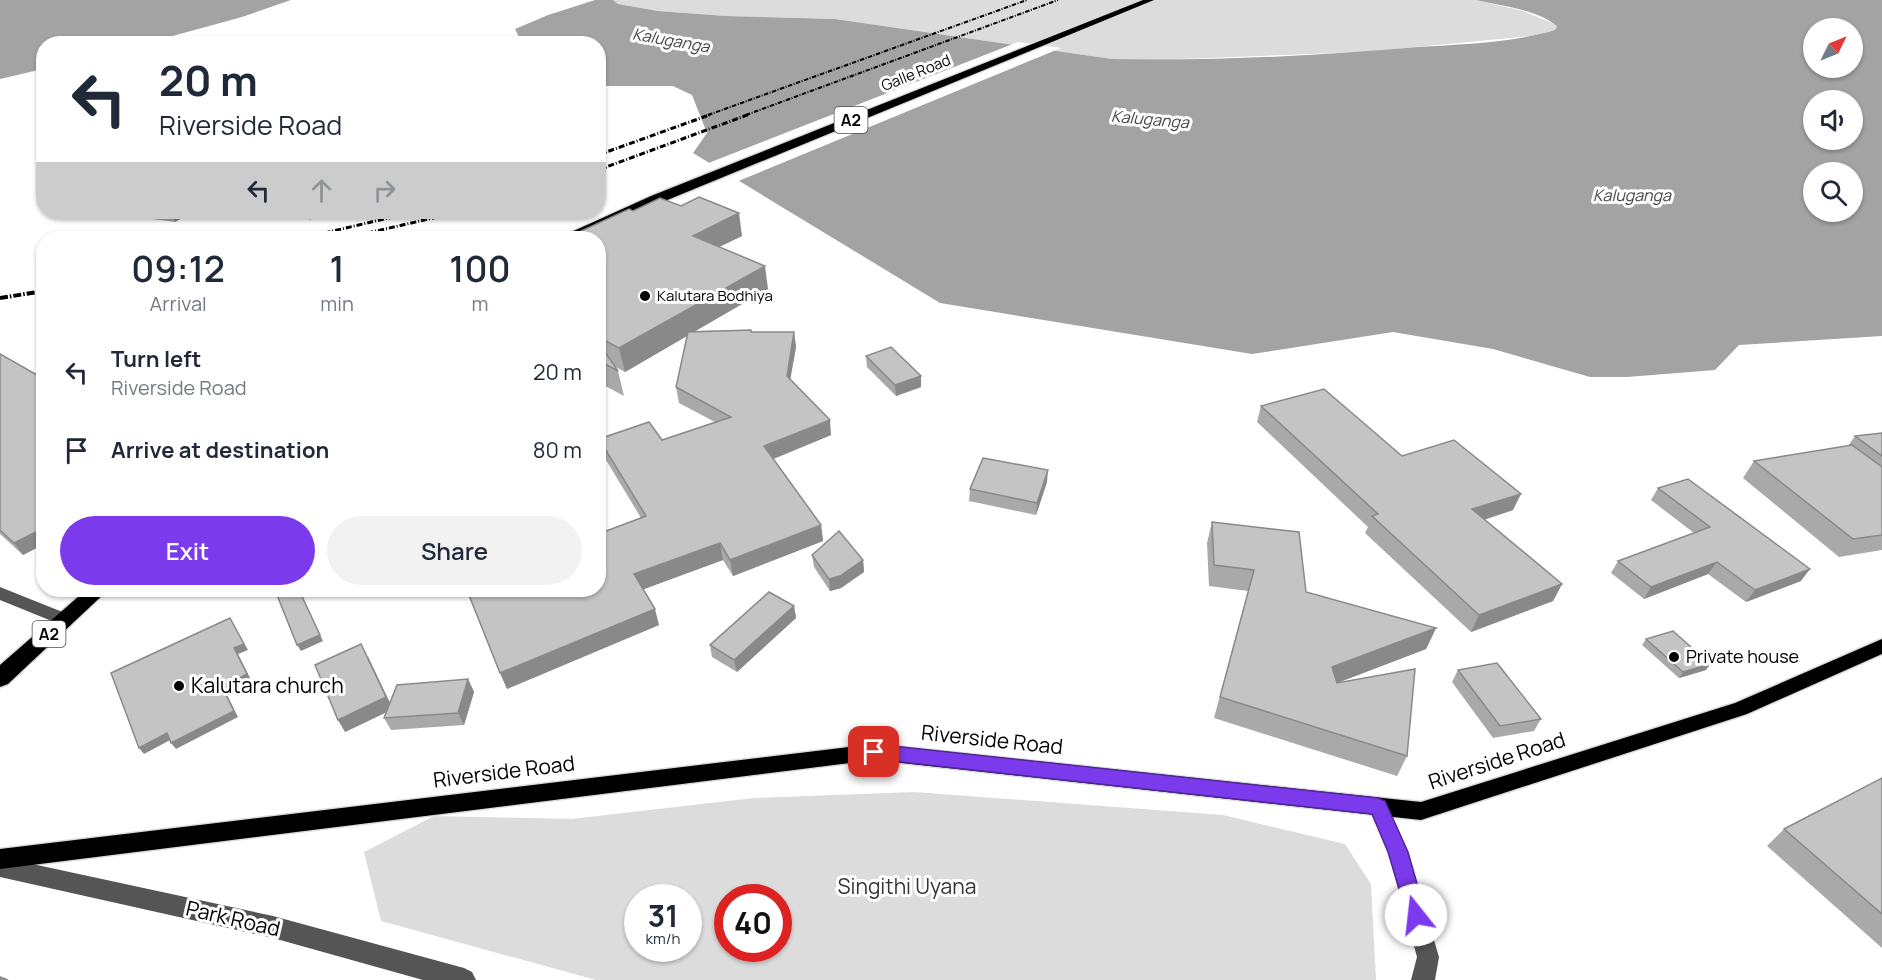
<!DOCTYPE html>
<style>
body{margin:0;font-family:Manrope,sans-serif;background:#f2f2f3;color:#1f2937;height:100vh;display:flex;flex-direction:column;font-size:22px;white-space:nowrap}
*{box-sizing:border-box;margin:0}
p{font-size:20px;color:#747a83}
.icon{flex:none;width:33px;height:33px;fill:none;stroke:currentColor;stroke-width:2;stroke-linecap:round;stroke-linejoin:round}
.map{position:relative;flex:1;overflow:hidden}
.side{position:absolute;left:36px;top:231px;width:570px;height:366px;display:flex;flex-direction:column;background:#fff;border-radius:24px;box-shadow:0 2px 4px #0004}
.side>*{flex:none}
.guide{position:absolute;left:36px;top:36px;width:570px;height:183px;border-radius:24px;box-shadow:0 2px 4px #0004;background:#fff;color:#1f2937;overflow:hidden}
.needle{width:39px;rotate:47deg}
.fabs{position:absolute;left:1803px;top:18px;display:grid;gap:12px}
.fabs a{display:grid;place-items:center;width:60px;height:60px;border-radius:50%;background:#fff;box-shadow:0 2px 4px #0004;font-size:30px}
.speed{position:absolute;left:624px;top:884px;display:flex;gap:12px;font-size:30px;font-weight:700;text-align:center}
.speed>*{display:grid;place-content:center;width:78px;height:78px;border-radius:50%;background:#fff;box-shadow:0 2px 4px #0004;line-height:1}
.speed small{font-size:15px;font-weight:400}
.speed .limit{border:9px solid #d22;background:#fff;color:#111}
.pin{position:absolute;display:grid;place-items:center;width:51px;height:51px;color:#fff;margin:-26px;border-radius:12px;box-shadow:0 3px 9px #0006}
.me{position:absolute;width:66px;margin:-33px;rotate:344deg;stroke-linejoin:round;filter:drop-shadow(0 0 4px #0008)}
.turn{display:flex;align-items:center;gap:21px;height:126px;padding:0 24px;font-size:27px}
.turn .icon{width:78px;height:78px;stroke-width:2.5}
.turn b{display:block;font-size:42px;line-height:51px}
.lanes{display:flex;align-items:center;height:57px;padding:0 24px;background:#0003;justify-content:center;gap:30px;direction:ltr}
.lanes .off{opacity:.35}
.eta{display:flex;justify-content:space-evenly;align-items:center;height:102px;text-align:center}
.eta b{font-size:36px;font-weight:600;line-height:42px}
.action{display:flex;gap:12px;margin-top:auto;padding:12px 24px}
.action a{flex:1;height:69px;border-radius:36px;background:#7c3aed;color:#fff;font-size:24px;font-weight:600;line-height:69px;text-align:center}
.action a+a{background:#f2f2f3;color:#1f2937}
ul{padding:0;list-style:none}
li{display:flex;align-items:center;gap:18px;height:78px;padding:0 24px}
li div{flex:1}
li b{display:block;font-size:22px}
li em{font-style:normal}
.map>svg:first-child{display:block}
.green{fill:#dcdcdc;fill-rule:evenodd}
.water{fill:#a3a3a3;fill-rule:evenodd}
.pier{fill:#fff}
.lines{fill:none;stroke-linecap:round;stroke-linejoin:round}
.major-casing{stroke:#dbdbdb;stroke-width:3}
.highway-casing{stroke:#dbdbdb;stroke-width:3}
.minor{fill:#555;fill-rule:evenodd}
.major{fill:#000;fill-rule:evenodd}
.highway{fill:#000;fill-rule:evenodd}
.rail-far2{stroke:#000;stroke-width:2;stroke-dasharray:4.5 1.5 1 1.5;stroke-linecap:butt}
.rail-far1{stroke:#000;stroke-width:3;stroke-dasharray:6 2 1 2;stroke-linecap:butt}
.rail{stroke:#000;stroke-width:4;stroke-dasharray:8 2 1.5 2;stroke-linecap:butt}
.wall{fill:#a9a9a9}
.shaded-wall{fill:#898989}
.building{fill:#c4c4c4;stroke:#898989;stroke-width:1.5}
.route{fill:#7c3aed;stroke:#51269a;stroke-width:1.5}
.poi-dot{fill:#000;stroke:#fff;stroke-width:2}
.labels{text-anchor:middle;stroke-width:6;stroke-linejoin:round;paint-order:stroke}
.far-street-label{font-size:15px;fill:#000;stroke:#fff}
.far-poi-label{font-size:15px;fill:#000;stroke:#fff;text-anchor:start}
.far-water-label{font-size:16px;font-style:italic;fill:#444;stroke:#fff}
.shield{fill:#fff;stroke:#4c4c4c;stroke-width:1.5}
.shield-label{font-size:16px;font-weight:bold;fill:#000}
.poi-label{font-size:18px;fill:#000;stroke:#fff;text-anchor:start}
.near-poi-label{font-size:21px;fill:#000;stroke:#fff;text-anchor:start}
.near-street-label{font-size:21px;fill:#000;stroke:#fff}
.near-park-label{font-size:21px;fill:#333;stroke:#fff}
</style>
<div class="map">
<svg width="1882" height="980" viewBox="0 0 1882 980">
<rect width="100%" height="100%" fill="#fff"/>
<g class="green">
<polygon points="613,0 1476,0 1523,11 1557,25 1555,30 1532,36 1363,52 1157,60 1112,59 835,19 726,16 658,11 618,4"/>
<path d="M914 792 1223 815 1345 844 1371 884 1376 980H596L381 921 364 852 434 816 571 819 754 798ZM638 897H688V948H638ZM728 897H778V948H728Z"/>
</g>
<g class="water">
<polygon points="0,0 291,0 242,17 147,43 44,44 43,69 0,79"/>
<path d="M595 0H613L618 4 658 11 726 16 835 19 1112 59C1214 61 1317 56 1418 47 1464 44 1511 43 1555 30L1557 26C1536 9 1501 6 1476 0H1882V336L1739 345 1715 370 1627 377H1590L1493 349 1393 332 1252 354 940 303 693 153 707 133 692 95 673 86H599L598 44 522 43 515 29 548 15ZM1814 28H1852V68H1814ZM1814 100H1852V140H1814ZM1814 172H1852V212H1814Z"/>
</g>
<polygon class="pier" points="1018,42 1061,48 736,182 706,164"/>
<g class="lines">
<g class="major-casing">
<polygon id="major" points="1882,639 1882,654 1747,714 1421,820 874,760 0,869 0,849 874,744 1421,802 1735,703"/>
</g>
<g class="highway-casing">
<g id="highway">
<polygon points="1143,0 1154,0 575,238 558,238 651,196"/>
<polygon points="86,590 108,590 8,684 0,687 0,665"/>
</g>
</g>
<g class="minor">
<polygon points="0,587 70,615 73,620 70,625 64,626 0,600"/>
<polygon points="1378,797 1385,800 1408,852 1439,957 1435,980 1411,980 1417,957 1388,852 1368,806 1371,800"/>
<polygon points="0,857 273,916 464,968 472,972 476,980 423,980 273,938 0,877"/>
</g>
<use href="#major" class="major"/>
<use href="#highway" class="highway"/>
<g class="rail-far2">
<polyline points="708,115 1027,0"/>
<polyline points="746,115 1058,0"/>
</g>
<g class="rail-far1">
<polyline points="598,155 712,114"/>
<polyline points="598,170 750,114"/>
<polyline points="303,238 414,212"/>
<polyline points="346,238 459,212"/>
</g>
<polyline class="rail" points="0,298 44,291"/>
</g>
<g class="wall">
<polygon points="633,211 742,236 719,247 768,289 695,331 751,330 751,332 794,332 796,347 790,380 831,435 773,459 821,525 823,541 733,576 723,560 643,589 659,625 507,689 466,590 641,518 603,455 599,439 662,440 715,422 679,403 676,387 687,336 625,372 616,367 618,371 624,396 598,382 598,238"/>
<polygon points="126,212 189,212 189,214 175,222 129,216"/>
<polygon points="302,212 308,212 311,221"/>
<polygon points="0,354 44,379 44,544 23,555 0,534"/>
<polygon points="866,356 921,376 921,387 896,396 867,367"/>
<polygon points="1261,406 1402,456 1513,510 1484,520 1562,584 1553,601 1471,632 1365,533 1368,527 1257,422"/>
<polygon points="1882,433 1882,550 1839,557 1743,478 1754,461 1848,446 1855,436"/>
<polygon points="1047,482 1036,515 969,501 970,489"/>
<polygon points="1658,488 1801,581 1746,602 1708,574 1644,599 1611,573 1618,561 1694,533 1651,500"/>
<polygon points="1212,522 1306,592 1436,628 1426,649 1337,683 1407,756 1397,776 1214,718 1248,591 1209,586 1207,543"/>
<polygon points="812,555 863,560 864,572 841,588 830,591 814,567"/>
<polygon points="794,606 796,618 737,672 712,657 710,645"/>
<polygon points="1646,639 1710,664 1706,670 1679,678 1642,645"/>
<polygon points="368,656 390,703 468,679 474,692 464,725 391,730 384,718 387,712 345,732"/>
<polygon points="1458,670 1541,719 1534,731 1493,738 1452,682"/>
<polygon points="1882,778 1882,948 1767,846 1784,829"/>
</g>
<g class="shaded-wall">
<polygon points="170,212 189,212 189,214 175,222"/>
<polygon points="739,213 742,236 696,258 693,236"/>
<polygon points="765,266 768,289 625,372 619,348"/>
<polygon points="794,332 796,347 788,392 787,376"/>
<polygon points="921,376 921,387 896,396 895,385"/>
<polygon points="830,420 831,435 766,462 764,446"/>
<polygon points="1048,470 1047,482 1036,515 1037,503"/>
<polygon points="1521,494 1513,510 1464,526 1472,509"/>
<polygon points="821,525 823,541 733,576 730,560"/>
<polygon points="44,528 44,544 23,555 14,543"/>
<polygon points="720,543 723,560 639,591 634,574"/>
<polygon points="863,560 864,572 841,588 830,591 829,579"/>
<polygon points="1717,562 1708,574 1644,599 1651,587"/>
<polygon points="1810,569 1801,581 1746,602 1755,590"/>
<polygon points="1562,584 1553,601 1471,632 1479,615"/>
<polygon points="299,590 323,641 301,651 297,645"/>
<polygon points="794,606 796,618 737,672 734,660"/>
<polygon points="655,609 659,625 507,689 500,673"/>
<polygon points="230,618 248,650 238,654 251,680 226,693 238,717 176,749 171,743 222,687"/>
<polygon points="1436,628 1426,649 1324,688 1332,667"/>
<polygon points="361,644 393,709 345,732 338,720"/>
<polygon points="1710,664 1706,670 1679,678 1683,672"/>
<polygon points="468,679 474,692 464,725 458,713"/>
<polygon points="167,733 172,739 144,754 139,748"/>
</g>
<g class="building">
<polygon points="699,197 739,213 693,236 765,266 619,348 598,337 598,238 566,238 629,209 633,211 660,198 681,206"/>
<polygon points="751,330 751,332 794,332 787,376 830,420 764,446 821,525 730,560 720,543 634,574 655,609 500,673 467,590 598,590 598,534 646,516 599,439 649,422 662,440 731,417 676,387 688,332"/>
<polygon points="598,342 618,371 598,360"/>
<polygon points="891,347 921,376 895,385 866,356"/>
<polygon points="0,354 44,379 44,528 14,543 0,530"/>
<polygon points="1324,389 1402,456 1454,440 1521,494 1472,509 1562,584 1479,615 1372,516 1378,514 1261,406"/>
<polygon points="1882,433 1882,456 1855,436"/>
<polygon points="1852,445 1882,467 1882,535 1853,539 1754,461"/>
<polygon points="983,458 1048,470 1037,503 970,489"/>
<polygon points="1688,479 1810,569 1755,590 1717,562 1651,587 1618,561 1710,527 1658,488"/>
<polygon points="1212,522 1299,532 1306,592 1436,628 1332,667 1337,683 1415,669 1407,756 1220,697 1254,570 1214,565"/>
<polygon points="839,531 863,560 840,576 829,579 812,555"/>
<polygon points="275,590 299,590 320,635 297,645"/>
<polygon points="769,592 794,606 734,660 710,645"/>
<polygon points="230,618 244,644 234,648 247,674 222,687 234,711 171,743 167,733 139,748 111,673"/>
<polygon points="1673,631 1710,664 1683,672 1646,639"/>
<polygon points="361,644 386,697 338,720 315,665"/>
<polygon points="1497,663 1541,719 1500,726 1458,670"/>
<polygon points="468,679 458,713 384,718 397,685"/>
<polygon points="1882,778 1882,914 1784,829"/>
<polygon points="0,977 8,980 0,980"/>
</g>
<polygon class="route" points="874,744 1378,798 1385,801 1408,852 1426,915 1423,922 1416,925 1409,922 1388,852 1372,814 874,759 868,757 865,752 868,747"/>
<g class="poi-dot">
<circle cx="645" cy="296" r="6"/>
<circle cx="1674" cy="657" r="6"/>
<circle cx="179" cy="686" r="6"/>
</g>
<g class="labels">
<g class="far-street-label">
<text transform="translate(916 73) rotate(-22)" y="5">Galle Road</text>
</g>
<g class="far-poi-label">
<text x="657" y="301">Kalutara Bodhiya</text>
</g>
<g class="far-water-label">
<text transform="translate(671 40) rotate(10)" y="6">Kaluganga</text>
<text transform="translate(1150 119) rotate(5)" y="6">Kaluganga</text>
<text x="1632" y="201">Kaluganga</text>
</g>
<g class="shield">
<rect x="834.5" y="107" width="33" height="26" rx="4.5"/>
<rect x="32.5" y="621" width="33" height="26" rx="4.5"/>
</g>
<g class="shield-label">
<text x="851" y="126">A2</text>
<text x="49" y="640">A2</text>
</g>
<g class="poi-label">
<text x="1686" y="663">Private house</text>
</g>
<g class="near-poi-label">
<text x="191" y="693">Kalutara church</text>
</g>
<g class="near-street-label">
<text transform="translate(992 740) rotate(6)" y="7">Riverside Road</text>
<text transform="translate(1497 761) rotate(-18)" y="7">Riverside Road</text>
<text transform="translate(504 772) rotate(-7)" y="7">Riverside Road</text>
<text transform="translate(233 919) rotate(13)" y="7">Park Road</text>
</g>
<g class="near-park-label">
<text x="907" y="894">Singithi Uyana</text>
</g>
</g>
</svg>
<div class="fabs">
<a><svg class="needle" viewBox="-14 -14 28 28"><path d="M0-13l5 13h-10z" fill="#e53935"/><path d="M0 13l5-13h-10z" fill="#747a83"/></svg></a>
<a><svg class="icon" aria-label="sound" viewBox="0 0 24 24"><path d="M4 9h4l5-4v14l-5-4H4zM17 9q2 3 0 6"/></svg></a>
<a><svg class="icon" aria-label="search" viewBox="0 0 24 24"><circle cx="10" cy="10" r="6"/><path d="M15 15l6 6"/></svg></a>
</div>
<div class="speed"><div>31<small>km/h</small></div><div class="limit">40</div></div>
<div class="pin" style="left:874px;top:752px;background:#d93025"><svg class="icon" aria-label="arrive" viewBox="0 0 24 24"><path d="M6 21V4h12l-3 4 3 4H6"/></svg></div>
<svg class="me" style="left:1416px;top:915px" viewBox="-20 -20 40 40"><circle r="19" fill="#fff"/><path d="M0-13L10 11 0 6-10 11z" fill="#7c3aed"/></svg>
<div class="guide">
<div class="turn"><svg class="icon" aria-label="left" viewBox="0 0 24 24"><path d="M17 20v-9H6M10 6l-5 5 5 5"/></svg><div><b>20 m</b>Riverside Road</div></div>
<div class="lanes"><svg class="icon" aria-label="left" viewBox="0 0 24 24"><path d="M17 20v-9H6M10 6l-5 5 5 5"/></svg><svg class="icon off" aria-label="ahead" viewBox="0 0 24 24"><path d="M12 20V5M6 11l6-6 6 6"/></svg><svg class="icon off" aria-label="right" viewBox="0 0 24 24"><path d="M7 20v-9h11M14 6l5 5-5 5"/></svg></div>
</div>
<section class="side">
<div class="eta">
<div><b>09:12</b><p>Arrival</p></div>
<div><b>1</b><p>min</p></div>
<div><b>100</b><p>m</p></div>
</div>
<ul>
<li><svg class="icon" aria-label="left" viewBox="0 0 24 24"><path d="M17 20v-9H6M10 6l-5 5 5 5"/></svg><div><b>Turn left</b><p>Riverside Road</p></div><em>20 m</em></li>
<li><svg class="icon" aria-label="arrive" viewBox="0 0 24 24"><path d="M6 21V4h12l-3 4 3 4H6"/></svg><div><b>Arrive at destination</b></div><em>80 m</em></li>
</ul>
<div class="action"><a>Exit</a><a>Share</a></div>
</section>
</div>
